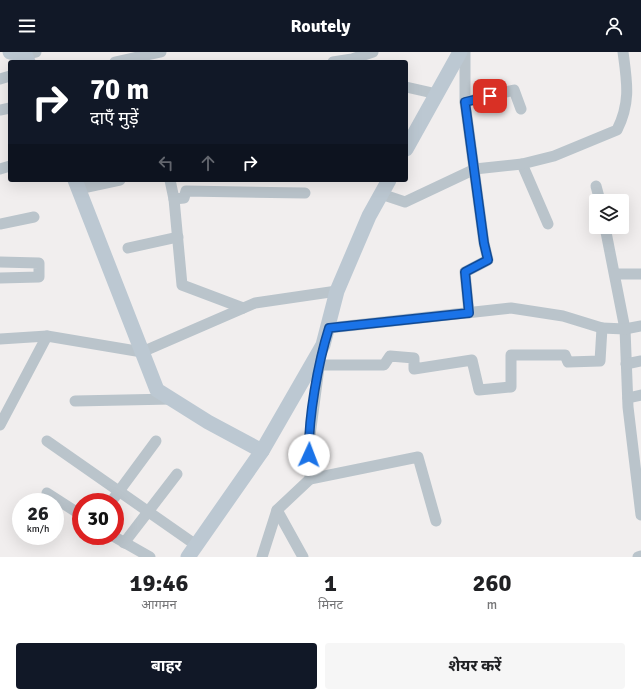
<!DOCTYPE html>
<html lang="hi">
<meta charset="utf-8">
<style>
body{margin:0;font-family:Signika,"Noto Sans Devanagari",sans-serif;background:#f6f6f6;color:#202124;height:100vh;display:flex;flex-direction:column;font-size:15px;white-space:nowrap}
*{box-sizing:border-box;margin:0}
p{font-size:13px;color:#757577}
.icon{flex:none;width:22px;height:22px;fill:none;stroke:currentColor;stroke-width:2;stroke-linecap:round;stroke-linejoin:round}
.map{position:relative;height:505px;overflow:hidden}
.sheet{display:flex;flex-direction:column;background:#fff;flex:1}
.sheet>*{flex:none}
.guide{position:absolute;left:8px;top:8px;width:400px;height:122px;border-radius:4px;box-shadow:0 4px 16px #0002;background:#111827;color:#fff;overflow:hidden}
.controls{position:absolute;left:589px;top:142px;display:grid;gap:8px}
.controls a{display:grid;place-items:center;width:40px;height:40px;border-radius:4px;background:#fff;box-shadow:0 4px 16px #0002;font-size:20px}
.speed{position:absolute;left:12px;top:441px;display:flex;gap:8px;font-size:20px;font-weight:700;text-align:center}
.speed>*{display:grid;place-content:center;width:52px;height:52px;border-radius:50%;background:#fff;box-shadow:0 4px 16px #0002;line-height:1}
.speed small{font-size:10px;font-weight:400}
.speed .limit{border:6px solid #d22;background:#fff;color:#111}
.pin{position:absolute;display:grid;place-items:center;width:34px;height:34px;color:#fff;margin:-17px;border-radius:8px;box-shadow:0 2px 6px #0006}
.me{position:absolute;width:44px;margin:-22px;rotate:2deg;stroke-linejoin:round;filter:drop-shadow(0 0 3px #0008)}
.turn{display:flex;align-items:center;gap:14px;height:84px;padding:0 16px;font-size:18px}
.turn .icon{width:52px;height:52px;stroke-width:2.5}
.turn b{display:block;font-size:28px;line-height:34px}
.lanes{display:flex;align-items:center;height:38px;padding:0 16px;background:#0003;justify-content:center;gap:20px;direction:ltr}
.lanes .off{opacity:.35}
.eta{display:flex;justify-content:space-evenly;align-items:center;height:68px;text-align:center}
.eta b{font-size:24px;font-weight:700;line-height:28px}
.button{display:flex;gap:8px;margin-top:auto;padding:8px 16px}
.button a{flex:1;height:46px;border-radius:4px;background:#111827;color:#fff;font-size:16px;font-weight:700;line-height:46px;text-align:center}
.button a+a{background:#f6f6f6;color:#202124}
header{display:flex;justify-content:space-between;align-items:center;height:52px;padding:0 16px;background:#111827;color:#fff;font-size:18px;font-weight:700}
.map>svg:first-child{display:block}
.lines{fill:none;stroke-linecap:round;stroke-linejoin:round}
.street{stroke:#bac4cb;stroke-width:11}
.secondary{stroke:#bcc8d2;stroke-width:15}
.route-casing{stroke:#114b97;stroke-width:10}
.route{stroke:#1a73e8;stroke-width:7}
</style>
<header><svg class="icon" aria-label="menu" viewBox="0 0 24 24"><path d="M4 6h16M4 12h16M4 18h16"/></svg>Routely<svg class="icon" aria-label="person" viewBox="0 0 24 24"><circle cx="12" cy="8" r="4"/><path d="M4 21q1-7 8-7t8 7"/></svg></header>
<div class="map">
<svg width="641" height="505" viewBox="0 0 641 505">
<rect width="100%" height="100%" fill="#f1eeee"/>
<g class="lines">
<g class="street">
<polyline points="465,0 465,50 484,191 488,208 465,220 469,261"/>
<polyline points="25,2 36,0"/>
<polyline points="115,10 161,0"/>
<polyline points="333,10 352,7 373,0"/>
<polyline points="0,27 10,24"/>
<polyline points="406,35 437,42"/>
<polyline points="465,50 514,38 521,57"/>
<polyline points="0,58 10,56"/>
<polyline points="522,112 548,172"/>
<polyline points="0,117 10,114"/>
<polyline points="170,128 174,147 184,146 186,139 305,141"/>
<polyline points="596,134 600,149"/>
<polyline points="78,137 120,128"/>
<path d="M381 142 405 150 475 117 522 112 554 104 617 78C631 50 627 30 623 0"/>
<polyline points="174,147 182,233 243,256"/>
<polyline points="0,172 34,165"/>
<polyline points="605,175 625,277 628,355 641,463"/>
<polyline points="128,196 178,185"/>
<polyline points="0,210 39,211 39,225 0,226"/>
<polyline points="615,222 641,222"/>
<polyline points="329,276 511,256 563,264 602,276"/>
<polyline points="0,287 47,284 142,300 255,251 337,239"/>
<polyline points="626,312 641,309"/>
<polyline points="319,313 384,313 390,304 414,306 414,317 472,308 479,338 511,335 511,303 565,303 568,310 600,309 602,276 625,277 641,274"/>
<polyline points="628,346 641,343"/>
<polyline points="75,349 172,347"/>
<polyline points="0,373 47,284"/>
<polyline points="47,389 196,493"/>
<polyline points="310,427 418,405 436,469"/>
<polyline points="47,441 81,463"/>
<polyline points="111,450 156,389"/>
<polyline points="277,458 303,505"/>
<polyline points="113,484 150,505"/>
<polyline points="124,491 177,422"/>
<polyline points="262,505 277,458 310,427 309,391 320,308"/>
<polyline points="638,505 641,504"/>
</g>
<g class="secondary">
<polyline points="10,0 25,2 28,10"/>
<polyline points="406,97 460,0"/>
<polyline points="75,128 157,338 208,370 262,399"/>
<polyline points="188,505 262,399 323,293 337,239 369,164 389,128"/>
</g>
</g>
<g class="lines">
<g class="route-casing">
<path id="route" d="M309 403C308 366 318 311 329 276L469 261 465 220 488 208 484 191 465 50 490 44"/>
</g>
<use href="#route" class="route"/>
</g>
</svg>
<div class="controls">
<a><svg class="icon" aria-label="layers" viewBox="0 0 24 24"><path d="M12 4l9 5-9 5-9-5zM3 14l9 5 9-5"/></svg></a>
</div>
<div class="speed"><div>26<small>km/h</small></div><div class="limit">30</div></div>
<div class="pin" style="left:490px;top:44px;background:#d93025"><svg class="icon" aria-label="arrive" viewBox="0 0 24 24"><path d="M6 21V4h12l-3 4 3 4H6"/></svg></div>
<svg class="me" style="left:309px;top:403px" viewBox="-20 -20 40 40"><circle r="19" fill="#fff"/><path d="M0-13L10 11 0 6-10 11z" fill="#1a73e8"/></svg>
<div class="guide">
<div class="turn"><svg class="icon" aria-label="right" viewBox="0 0 24 24"><path d="M7 20v-9h11M14 6l5 5-5 5"/></svg><div><b>70 m</b>दाएँ मुड़ें</div></div>
<div class="lanes"><svg class="icon off" aria-label="left" viewBox="0 0 24 24"><path d="M17 20v-9H6M10 6l-5 5 5 5"/></svg><svg class="icon off" aria-label="ahead" viewBox="0 0 24 24"><path d="M12 20V5M6 11l6-6 6 6"/></svg><svg class="icon" aria-label="right" viewBox="0 0 24 24"><path d="M7 20v-9h11M14 6l5 5-5 5"/></svg></div>
</div>
</div>
<section class="sheet">
<div class="eta">
<div><b>19:46</b><p>आगमन</p></div>
<div><b>1</b><p>मिनट</p></div>
<div><b>260</b><p>m</p></div>
</div>
<div class="button"><a>बाहर</a><a>शेयर करें</a></div>
</section>
